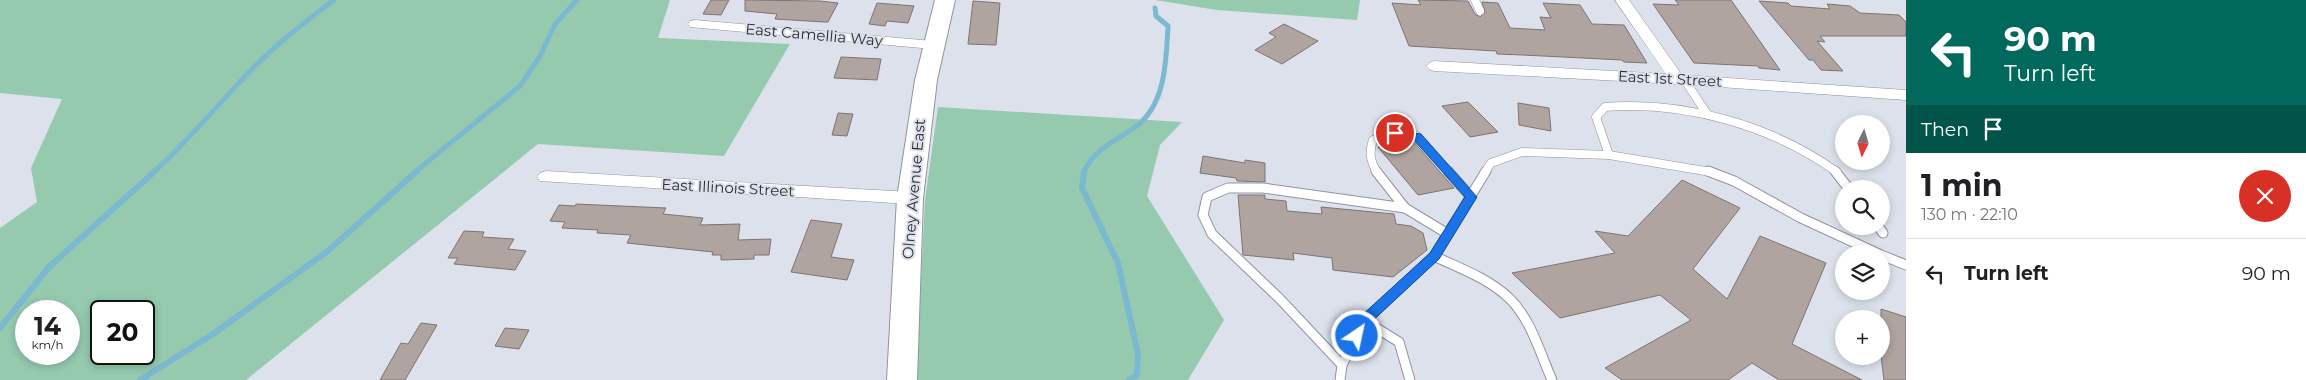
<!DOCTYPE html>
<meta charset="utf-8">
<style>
body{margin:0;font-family:Montserrat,sans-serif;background:#f6f6f6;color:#202124;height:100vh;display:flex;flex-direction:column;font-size:19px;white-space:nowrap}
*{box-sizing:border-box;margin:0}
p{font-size:16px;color:#757577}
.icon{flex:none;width:28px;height:28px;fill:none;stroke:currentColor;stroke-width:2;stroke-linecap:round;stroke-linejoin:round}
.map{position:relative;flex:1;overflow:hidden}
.side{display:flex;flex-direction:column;background:#fff;width:400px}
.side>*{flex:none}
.hud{background:#00695c;color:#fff;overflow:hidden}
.needle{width:32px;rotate:185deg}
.buttons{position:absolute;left:1835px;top:115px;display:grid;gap:10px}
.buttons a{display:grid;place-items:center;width:55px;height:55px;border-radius:50%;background:#fff;box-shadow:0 2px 8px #0003;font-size:25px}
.speed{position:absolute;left:15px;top:300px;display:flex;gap:10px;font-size:25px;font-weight:700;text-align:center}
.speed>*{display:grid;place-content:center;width:65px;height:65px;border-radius:50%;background:#fff;box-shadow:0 2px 8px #0003;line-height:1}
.speed small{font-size:12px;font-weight:400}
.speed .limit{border:2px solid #111;border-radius:8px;background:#fff;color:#111}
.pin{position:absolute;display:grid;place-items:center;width:42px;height:42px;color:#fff;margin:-21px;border:2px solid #fff;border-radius:50%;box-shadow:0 1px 5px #0007}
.me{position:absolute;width:55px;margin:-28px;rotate:34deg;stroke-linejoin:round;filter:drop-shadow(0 0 4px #0008)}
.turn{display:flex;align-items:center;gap:18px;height:105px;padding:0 15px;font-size:22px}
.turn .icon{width:65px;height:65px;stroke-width:2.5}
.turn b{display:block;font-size:35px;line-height:42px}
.then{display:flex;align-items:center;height:48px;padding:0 15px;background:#0003;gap:10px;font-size:19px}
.round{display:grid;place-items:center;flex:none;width:52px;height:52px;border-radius:26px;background:#f6f6f6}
.summary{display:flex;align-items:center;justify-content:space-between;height:85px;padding:0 15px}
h1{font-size:30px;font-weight:700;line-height:38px}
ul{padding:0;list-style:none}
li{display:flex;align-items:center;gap:15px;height:70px;padding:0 15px;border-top:1px solid #e0e0e0}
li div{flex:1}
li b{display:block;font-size:19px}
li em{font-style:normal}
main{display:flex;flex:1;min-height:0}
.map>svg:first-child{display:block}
.green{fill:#95caaf;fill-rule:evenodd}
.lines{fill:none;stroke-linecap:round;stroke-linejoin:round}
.stream-far1{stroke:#7bb9d1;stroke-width:5}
.stream{stroke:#7bb9d1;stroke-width:6}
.building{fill:#afa49f;stroke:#7e7470}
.lane-far1-casing{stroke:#90949e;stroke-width:9}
.lane-casing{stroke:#90949e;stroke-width:11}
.street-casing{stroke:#90949e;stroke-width:1}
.secondary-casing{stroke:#90949e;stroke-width:2}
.lane-far1{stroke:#fff;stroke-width:8}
.lane{stroke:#fff;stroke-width:9}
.street{fill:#fff;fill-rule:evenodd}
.secondary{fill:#fff;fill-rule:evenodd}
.route{fill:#1a73e8;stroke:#114b97}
.labels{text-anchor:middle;stroke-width:4;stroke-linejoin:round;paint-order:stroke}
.street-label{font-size:15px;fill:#2d2f32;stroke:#dce1eb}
</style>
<main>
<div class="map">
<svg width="1906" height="380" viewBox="0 0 1906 380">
<rect width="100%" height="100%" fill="#dce1eb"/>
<g class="green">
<path d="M0 0H670L658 38 790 44 724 156 538 144 246 380H0V228L37 202 31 168 62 99 0 93ZM26 311H69V354H26ZM101 311H144V354H101Z"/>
<polygon points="1155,0 1360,0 1357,20 1217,10"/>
<polygon points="938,107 1182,122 1160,145 1147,196 1224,320 1188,380 916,380 925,200"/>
</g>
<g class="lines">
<g class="stream-far1">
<path d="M154 172C190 139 220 102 254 67 279 42 306 21 334 0"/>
<polyline points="415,172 520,86 539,58 555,24 577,0"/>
<path d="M1084 172C1094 149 1114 142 1134 128 1166 106 1166 61 1168 26L1156 16 1155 8"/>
</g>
<g class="stream">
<polyline points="1084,171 1082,188 1118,263 1138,354 1137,375 1129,380"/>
<polyline points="0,328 49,267 155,171"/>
<polyline points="140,380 213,334 328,251 417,171"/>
</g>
</g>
<g class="building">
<polygon points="711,0 729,0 721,15 703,14"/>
<polygon points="745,0 820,1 838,3 828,22 824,22 775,19 777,14 745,11"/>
<polygon points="1418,0 1468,1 1475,14 1480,17 1485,12 1482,2 1498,3 1510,28 1545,30 1540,17 1551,18 1543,3 1580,5 1592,24 1624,25 1647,63 1624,62 1622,60 1523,55 1497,54 1496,51 1409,46 1392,3 1421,5"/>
<polygon points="1675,0 1731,0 1780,70 1759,68 1758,66 1694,63 1653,4 1679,5"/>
<polygon points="973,1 1000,3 996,45 968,44"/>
<polygon points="1759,1 1788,3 1791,6 1830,9 1827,4 1850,6 1860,13 1899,15 1906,22 1906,36 1820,36 1825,42 1817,41 1843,71 1821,70 1813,60 1809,60"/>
<polygon points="877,3 914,6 908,23 887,21 885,26 869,24"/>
<polygon points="1284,24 1318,41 1282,64 1255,50 1276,37 1269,33"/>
<polygon points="841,57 881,59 877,80 834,78"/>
<polygon points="1468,102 1498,132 1470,137 1442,106"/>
<polygon points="1518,103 1549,108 1551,131 1519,125"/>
<polygon points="838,113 853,114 847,136 832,135"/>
<polygon points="1399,139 1413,141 1454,188 1418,195 1378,147 1395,144 1392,140"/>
<polygon points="1203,156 1245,163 1245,160 1265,163 1265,182 1237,181 1236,178 1200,173"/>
<polygon points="1682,180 1740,208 1693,269 1727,299 1760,236 1826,263 1792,344 1862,380 1779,380 1752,363 1728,380 1622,380 1605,368 1691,320 1660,295 1560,318 1512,273 1615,253 1595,231 1628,236"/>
<polygon points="1238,195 1265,195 1265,199 1286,201 1287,211 1322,214 1321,207 1394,214 1396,224 1411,226 1423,233 1427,250 1393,277 1333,270 1332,258 1293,253 1294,260 1243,255"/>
<polygon points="576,204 666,208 663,214 703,218 700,225 740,224 738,240 771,239 769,255 754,255 754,259 721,260 721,255 712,255 713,252 627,243 631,235 597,233 598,230 562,228 565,222 550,221 559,205 575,206"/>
<polygon points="811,220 842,224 831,257 854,260 847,280 791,272"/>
<polygon points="464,231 484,232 482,237 514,239 508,249 526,251 515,270 454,264 458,258 448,258"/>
<polygon points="1881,309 1906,317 1906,380 1884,380 1881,356"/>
<polygon points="421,323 437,325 405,380 380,380 401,343 408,344"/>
<polygon points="505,328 529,330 519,349 495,346"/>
</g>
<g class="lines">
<g class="lane-far1-casing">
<g id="lane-far1">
<polyline points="1475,0 1480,11"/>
<polyline points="1684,79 1707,114"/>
<path d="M1609 155 1596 117 1605 107C1685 101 1771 125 1837 172"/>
<path d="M1377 172C1370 161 1369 152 1373 140L1395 133 1417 136 1449 172"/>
<polyline points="1485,172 1491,163 1522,152 1609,155 1711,172"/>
</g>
</g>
<g class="lane-casing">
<g id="lane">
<polyline points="1376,171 1405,208"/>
<polyline points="1448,171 1471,197"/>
<polyline points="1708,171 1734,181 1801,218 1879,254"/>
<polyline points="1835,171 1849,189"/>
<polyline points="1878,226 1883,233"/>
<polyline points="1881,255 1906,265"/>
<path d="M1434 256C1459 268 1488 278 1509 298 1531 319 1540 353 1552 380"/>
<polyline points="1365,321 1399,342 1410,380"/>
<polyline points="1342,365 1280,299 1212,234 1203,215 1207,197 1228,188 1263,188 1405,208 1448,234"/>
<polyline points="1340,380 1342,365 1365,321 1434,256 1486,171"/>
</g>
</g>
<g class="street-casing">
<g id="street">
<polygon points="1615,0 1629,0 1682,75 1906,90 1906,100 1677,84 1434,71 1429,69 1426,66 1429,63 1434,61 1666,74"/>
<polygon points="695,20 933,41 940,45 933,49 690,27 688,24 690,21"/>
<polygon points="546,171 910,192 916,194 919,198 916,202 910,204 540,181 537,177 540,173"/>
</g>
</g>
<g class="secondary-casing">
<polygon id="secondary" points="935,0 955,0 937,80 923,198 917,380 887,380 897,198 915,80"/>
</g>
<use href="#lane-far1" class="lane-far1"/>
<use href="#lane" class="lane"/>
<use href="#street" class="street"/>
<use href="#secondary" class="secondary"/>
</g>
<polygon class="route" points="1395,130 1421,134 1477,197 1439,259 1369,324 1362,339 1352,339 1350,336 1360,317 1430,253 1465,197 1413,139 1391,136 1390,133"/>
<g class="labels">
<g class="street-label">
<text transform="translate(814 35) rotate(5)" y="5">East Camellia Way</text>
<text transform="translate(1670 79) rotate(3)" y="5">East 1st Street</text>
<text transform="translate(728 188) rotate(3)" y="5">East Illinois Street</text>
<text transform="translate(914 189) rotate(-85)" y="5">Olney Avenue East</text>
</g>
</g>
</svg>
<div class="buttons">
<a><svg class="needle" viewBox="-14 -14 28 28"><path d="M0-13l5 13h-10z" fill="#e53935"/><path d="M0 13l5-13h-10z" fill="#757577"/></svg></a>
<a><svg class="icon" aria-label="search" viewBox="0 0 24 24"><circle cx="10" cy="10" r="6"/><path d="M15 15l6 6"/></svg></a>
<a><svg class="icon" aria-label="layers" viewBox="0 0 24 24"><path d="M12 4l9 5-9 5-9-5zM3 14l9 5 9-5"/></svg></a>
<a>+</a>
</div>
<div class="speed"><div>14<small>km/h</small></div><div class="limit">20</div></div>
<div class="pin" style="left:1395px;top:133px;background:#d93025"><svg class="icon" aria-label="arrive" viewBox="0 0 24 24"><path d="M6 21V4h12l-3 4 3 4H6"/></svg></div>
<svg class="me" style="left:1357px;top:336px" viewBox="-20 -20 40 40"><circle r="17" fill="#1a73e8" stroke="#fff" stroke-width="3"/><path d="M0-11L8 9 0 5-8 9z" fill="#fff"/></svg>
</div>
<section class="side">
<div class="hud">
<div class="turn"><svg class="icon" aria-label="left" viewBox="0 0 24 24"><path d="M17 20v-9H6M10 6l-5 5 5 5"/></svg><div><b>90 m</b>Turn left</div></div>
<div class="then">Then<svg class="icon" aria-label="arrive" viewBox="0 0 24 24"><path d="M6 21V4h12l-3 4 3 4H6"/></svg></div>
</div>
<div class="summary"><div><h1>1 min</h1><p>130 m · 22:10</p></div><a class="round" style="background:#d93025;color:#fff"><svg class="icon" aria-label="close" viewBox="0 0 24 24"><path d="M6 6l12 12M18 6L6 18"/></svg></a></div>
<ul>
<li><svg class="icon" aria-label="left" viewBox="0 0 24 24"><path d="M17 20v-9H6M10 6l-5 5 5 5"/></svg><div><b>Turn left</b></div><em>90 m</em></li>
</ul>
</section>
</main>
